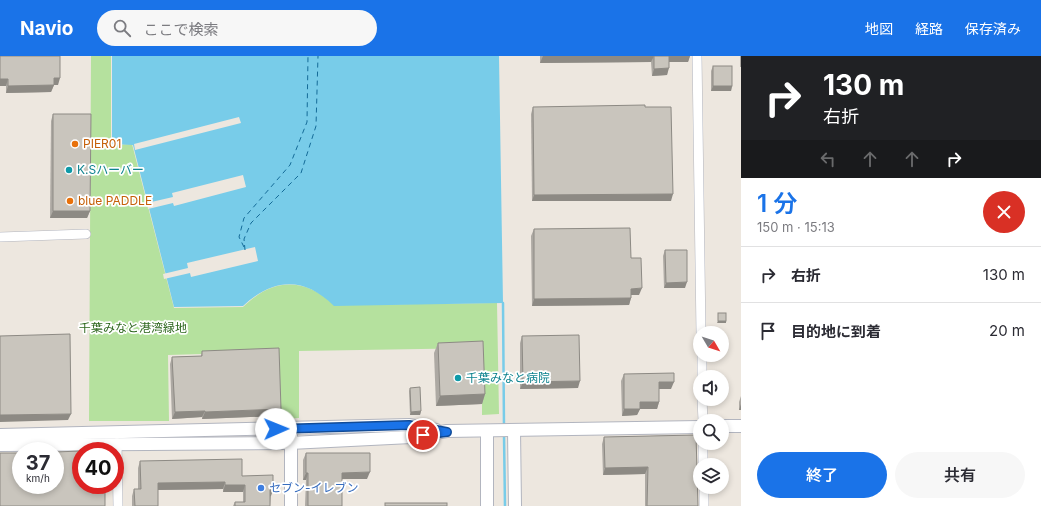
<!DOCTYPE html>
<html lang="ja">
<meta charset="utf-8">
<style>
body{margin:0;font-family:Inter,"Noto Sans JP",sans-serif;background:#f7f7f7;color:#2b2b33;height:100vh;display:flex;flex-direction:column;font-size:15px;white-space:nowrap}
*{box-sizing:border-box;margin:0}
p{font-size:13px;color:#7c7c81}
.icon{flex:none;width:22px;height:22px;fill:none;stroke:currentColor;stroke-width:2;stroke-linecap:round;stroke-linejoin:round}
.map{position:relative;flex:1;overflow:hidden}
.panel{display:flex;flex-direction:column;background:#fff;width:300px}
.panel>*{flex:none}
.guide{background:#202124;color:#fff;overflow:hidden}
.needle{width:26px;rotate:129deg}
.tools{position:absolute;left:693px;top:270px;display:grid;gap:8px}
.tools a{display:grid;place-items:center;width:36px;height:36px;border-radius:50%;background:#fff;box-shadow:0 2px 6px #0003;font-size:20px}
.speed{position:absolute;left:12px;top:386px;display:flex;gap:8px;font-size:20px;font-weight:700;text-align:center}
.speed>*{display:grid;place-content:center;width:52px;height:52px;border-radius:50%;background:#fff;box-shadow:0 2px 6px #0003;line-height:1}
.speed small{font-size:10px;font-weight:400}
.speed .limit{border:6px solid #d22;background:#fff;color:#111}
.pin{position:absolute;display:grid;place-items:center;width:34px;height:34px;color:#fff;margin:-17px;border:2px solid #fff;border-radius:50%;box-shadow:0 1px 4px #0007}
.me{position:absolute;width:44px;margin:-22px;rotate:89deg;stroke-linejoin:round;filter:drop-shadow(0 0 3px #0008)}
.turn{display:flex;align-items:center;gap:14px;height:84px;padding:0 16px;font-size:18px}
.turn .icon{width:52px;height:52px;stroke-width:2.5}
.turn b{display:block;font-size:28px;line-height:34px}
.lanes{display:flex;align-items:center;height:38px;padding:0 16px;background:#0003;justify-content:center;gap:20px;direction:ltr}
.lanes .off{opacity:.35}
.round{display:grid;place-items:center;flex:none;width:42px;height:42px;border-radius:21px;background:#f7f7f7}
.overview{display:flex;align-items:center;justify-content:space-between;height:68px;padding:0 16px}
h1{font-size:24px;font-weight:600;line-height:30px;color:#1a73e8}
.primary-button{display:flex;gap:8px;margin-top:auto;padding:8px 16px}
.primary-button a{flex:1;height:46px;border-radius:24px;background:#1a73e8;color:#fff;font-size:16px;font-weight:600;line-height:46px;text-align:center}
.primary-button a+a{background:#f7f7f7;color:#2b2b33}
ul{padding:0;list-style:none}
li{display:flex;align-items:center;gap:12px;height:56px;padding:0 16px;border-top:1px solid #e1e1e2}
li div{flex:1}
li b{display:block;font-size:15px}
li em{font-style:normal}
header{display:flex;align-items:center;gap:24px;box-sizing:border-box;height:56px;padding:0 20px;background:#1a73e8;color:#fff}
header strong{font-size:19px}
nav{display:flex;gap:22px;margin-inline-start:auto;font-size:14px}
.search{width:280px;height:36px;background:#f7f7f7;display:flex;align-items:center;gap:10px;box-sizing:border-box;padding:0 14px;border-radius:22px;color:#7c7c81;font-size:15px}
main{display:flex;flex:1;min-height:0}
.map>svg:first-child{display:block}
.green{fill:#b5e19e}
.water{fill:#78cce9}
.pier{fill:#ede7df}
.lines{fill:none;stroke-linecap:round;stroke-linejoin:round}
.stream{stroke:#78cce9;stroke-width:2.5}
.ferry{stroke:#146b98;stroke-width:1;stroke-dasharray:5 4;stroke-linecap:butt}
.street-casing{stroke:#b2b5bf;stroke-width:10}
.secondary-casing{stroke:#b2b5bf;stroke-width:14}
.street{stroke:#fff;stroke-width:9}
.secondary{stroke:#fff;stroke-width:12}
.wall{fill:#ada9a3}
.shaded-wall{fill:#8d8a84}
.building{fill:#c9c5bd;stroke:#8d8a84}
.route-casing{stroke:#114b97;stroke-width:10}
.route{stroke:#1a73e8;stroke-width:7}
.food-dot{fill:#e8710a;stroke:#fff;stroke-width:1.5}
.culture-dot{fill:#0f9aa8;stroke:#fff;stroke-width:1.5}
.shop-dot{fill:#3f7fe0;stroke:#fff;stroke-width:1.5}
.labels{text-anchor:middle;stroke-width:3.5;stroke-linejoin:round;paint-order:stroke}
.food-label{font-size:12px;fill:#c56008;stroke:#fff;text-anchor:start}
.culture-label{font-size:12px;fill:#0d838f;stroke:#fff;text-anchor:start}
.park-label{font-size:12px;fill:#2d671e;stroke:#fff}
.shop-label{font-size:12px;fill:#366cbe;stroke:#fff;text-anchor:start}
</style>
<header>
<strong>Navio</strong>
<div class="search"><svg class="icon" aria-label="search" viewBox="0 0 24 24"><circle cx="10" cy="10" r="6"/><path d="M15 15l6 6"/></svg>ここで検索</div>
<nav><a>地図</a><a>経路</a><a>保存済み</a></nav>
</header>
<main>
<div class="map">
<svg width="741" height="450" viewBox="0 0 741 450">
<rect width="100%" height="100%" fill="#ede7df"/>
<path class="green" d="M91 0H111V89L132 88 174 252 243 251C273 222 303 221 335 249L497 247 499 358 482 359V292L299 295V362L278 363 276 296 168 299 169 365H89Z"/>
<path class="water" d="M112 0H499L503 247 334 250C304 220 273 222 243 250L174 251 133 89 112 88Z"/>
<g class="pier">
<polygon points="239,61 241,67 135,94 134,88"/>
<polygon points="243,119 246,131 174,150 173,147 148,153 147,147 173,141 172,137"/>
<polygon points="255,191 258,205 191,221 190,217 164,223 163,218 188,212 187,207"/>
</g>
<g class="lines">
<g class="stream">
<polyline points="503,247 504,372"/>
<polyline points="504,379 505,450"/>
</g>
<g class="ferry">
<polyline points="244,191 239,181 244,162 290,109 307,66 308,0"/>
<polyline points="245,194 244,183 251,167 301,117 316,70 318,0"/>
</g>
<g class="street-casing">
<g id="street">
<polyline points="697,0 701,277"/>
<polyline points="0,181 86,178"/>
<polyline points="702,299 702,321"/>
<polyline points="702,343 703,365"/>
<polyline points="117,387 118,450"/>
<polyline points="703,387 703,409"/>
<polyline points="704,431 704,450"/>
</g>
</g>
<g class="secondary-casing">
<g id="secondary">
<polyline points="722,370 741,370"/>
<polyline points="514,374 515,450"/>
<polyline points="487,375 487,450"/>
<polyline points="0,379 409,369 436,374"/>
<polyline points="291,379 291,450"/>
<polyline points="0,389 290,387 411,381 447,375 700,371"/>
</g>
</g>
<use href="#street" class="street"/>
<use href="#secondary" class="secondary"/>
</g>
<g class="wall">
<polygon points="0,0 58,29 54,29 51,36 6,37 6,30"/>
<polygon points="540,0 690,0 688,6 669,6 667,19 652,20 651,6 540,7"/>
<rect x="740" y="0" width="1" height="11"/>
<polygon points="713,10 732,30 731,35 711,35 711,15"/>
<polygon points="533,51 645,51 671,145 532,145 531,58"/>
<polygon points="53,58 90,155 87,162 50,162 51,65"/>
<polygon points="534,173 631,202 639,239 631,239 631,242 629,249 532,250 531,180"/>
<polygon points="665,194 685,232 664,232 663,200"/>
<polygon points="522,280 578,332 520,333 520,287"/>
<polygon points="438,287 485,338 482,348 436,350 434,297"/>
<polygon points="202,295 281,353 278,360 202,363 202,361 172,363 170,308 172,301 201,300"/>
<polygon points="624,318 671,333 659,333 659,346 657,353 640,353 637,359 622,360 621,325"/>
<polygon points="410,332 421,355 420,359 410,359 409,335"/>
<polygon points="741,340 741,354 739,354 739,346"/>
<polygon points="696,379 698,450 645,450 645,418 603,419 602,388 604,381"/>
<polygon points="306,397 367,423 342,423 342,450 305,450 306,424 303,424 303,404"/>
<polygon points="140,405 242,420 271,440 270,450 233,450 235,446 243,446 243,436 223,436 223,433 158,434 158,450 132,450 132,440 134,433 138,433 138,412"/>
</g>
<g class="shaded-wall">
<polygon points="543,0 654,0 651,6 540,7"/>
<polygon points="669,0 690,0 688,6 667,6"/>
<polygon points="669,12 667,19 652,20 654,13"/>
<polygon points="54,22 60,22 58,29 51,29"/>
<polygon points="0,23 8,23 6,30 0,30"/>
<polygon points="54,29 51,36 6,37 8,30"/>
<polygon points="713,30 732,30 731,35 711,35"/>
<polygon points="673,138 671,145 532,145 534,139"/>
<polygon points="53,155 90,155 87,162 50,162"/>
<polygon points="687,226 685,232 664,232 666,227"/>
<polygon points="642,232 639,239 629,239 631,233"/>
<polygon points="631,242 629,249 532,250 534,243"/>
<polygon points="718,265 726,265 726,267 717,267"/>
<polygon points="580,325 578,332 520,333 523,326"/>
<polygon points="659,326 674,326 671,333 657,333"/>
<polygon points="485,338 482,348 436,350 440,340"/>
<polygon points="640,346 659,346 657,353 640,353 637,359 622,360 624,353"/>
<polygon points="741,348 741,354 739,354"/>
<polygon points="281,353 278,360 202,363 205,356"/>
<polygon points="205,355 202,361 172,363 175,356"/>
<polygon points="421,355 420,359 410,359 411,356"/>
<polygon points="71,358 68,364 0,366 0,359"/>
<polygon points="648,411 645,418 603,419 605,412"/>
<polygon points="370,416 367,423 340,423 342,417"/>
<polygon points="306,417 308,417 306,424 303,424"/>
<polygon points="225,426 223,433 155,434 158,427"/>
<polygon points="225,429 245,429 243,436 223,436"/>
<polygon points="270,434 273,434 271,440 268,441"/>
</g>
<g class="building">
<polygon points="0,0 60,0 60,22 54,22 54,29 8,30 8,23 0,23"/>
<polygon points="654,0 669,0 669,12 654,13"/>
<rect x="713" y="10" width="19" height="20"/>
<polygon points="645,49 645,51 671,51 673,138 534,139 533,51"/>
<polygon points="53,58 91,58 90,155 53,155"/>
<polygon points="630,172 631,202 641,202 642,232 631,233 631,242 534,243 534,173"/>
<polygon points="665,194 687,194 687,226 666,227"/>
<rect x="718" y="257" width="8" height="8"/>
<polygon points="70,278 71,358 0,359 0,280"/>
<polygon points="579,279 580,325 523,326 522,280"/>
<polygon points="483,285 485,338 440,340 438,287"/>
<polygon points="279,292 281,353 205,356 205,355 175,356 172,301 202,300 202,295"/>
<polygon points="674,317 674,326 659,326 659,346 640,346 640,353 624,353 624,318"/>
<polygon points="420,331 421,355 411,356 410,332"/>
<polygon points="696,379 698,450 647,450 648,411 605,412 604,381"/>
<polygon points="81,395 81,429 93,429 93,432 105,431 105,450 0,450 0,397 21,397 21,429 55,429 55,396"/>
<polygon points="306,397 370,397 370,416 342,417 342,450 308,450 308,417 306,417"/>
<polygon points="242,403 242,420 273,419 273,434 270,434 270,450 235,450 235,446 245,446 245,429 225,429 225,426 158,427 158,450 135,450 134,433 141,433 140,405"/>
<rect x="385" y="447" width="62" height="3"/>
</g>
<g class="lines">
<g class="route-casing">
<polyline id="route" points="276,373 409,369 447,376 423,379"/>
</g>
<use href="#route" class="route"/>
</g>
<g class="food-dot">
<circle cx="75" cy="88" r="4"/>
<circle cx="70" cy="145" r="4"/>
</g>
<g class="culture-dot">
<circle cx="69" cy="114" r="4"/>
<circle cx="458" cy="322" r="4"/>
</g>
<circle class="shop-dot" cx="261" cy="432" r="4"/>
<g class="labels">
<g class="food-label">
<text x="83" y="92">PIER01</text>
<text x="78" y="149">blue PADDLE</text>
</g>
<g class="culture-label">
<text x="77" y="118">K.Sハーバー</text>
<text x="466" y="326">千葉みなと病院</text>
</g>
<g class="park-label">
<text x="133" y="276">千葉みなと港湾緑地</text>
</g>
<g class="shop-label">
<text x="269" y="436">セブン-イレブン</text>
</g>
</g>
</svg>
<div class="tools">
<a><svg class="needle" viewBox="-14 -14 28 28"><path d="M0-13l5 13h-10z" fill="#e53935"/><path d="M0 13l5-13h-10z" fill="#7c7c81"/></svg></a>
<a><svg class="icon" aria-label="sound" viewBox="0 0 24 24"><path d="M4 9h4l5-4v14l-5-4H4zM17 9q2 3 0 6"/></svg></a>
<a><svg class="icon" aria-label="search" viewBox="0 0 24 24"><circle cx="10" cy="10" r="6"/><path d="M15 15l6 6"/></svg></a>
<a><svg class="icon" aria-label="layers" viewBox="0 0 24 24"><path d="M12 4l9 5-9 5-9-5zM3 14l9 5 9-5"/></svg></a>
</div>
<div class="speed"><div>37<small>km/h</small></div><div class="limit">40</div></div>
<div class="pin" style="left:423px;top:379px;background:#d93025"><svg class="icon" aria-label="arrive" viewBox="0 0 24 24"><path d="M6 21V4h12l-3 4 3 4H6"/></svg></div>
<svg class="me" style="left:276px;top:373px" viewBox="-20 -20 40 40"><circle r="19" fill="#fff"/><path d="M0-13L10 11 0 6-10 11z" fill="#1a73e8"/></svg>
</div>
<section class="panel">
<div class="guide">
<div class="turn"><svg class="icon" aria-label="right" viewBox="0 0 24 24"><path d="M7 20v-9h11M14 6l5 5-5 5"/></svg><div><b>130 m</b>右折</div></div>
<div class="lanes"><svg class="icon off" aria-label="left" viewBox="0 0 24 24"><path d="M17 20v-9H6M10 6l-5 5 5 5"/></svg><svg class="icon off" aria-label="ahead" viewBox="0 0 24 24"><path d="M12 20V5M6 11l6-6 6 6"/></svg><svg class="icon off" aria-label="ahead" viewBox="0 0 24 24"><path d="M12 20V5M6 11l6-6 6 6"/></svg><svg class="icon" aria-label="right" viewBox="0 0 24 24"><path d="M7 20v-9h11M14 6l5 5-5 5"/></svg></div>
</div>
<div class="overview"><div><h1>1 分</h1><p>150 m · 15:13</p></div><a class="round" style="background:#d93025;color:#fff"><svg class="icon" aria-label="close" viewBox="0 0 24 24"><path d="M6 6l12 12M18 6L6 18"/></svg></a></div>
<ul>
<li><svg class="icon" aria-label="right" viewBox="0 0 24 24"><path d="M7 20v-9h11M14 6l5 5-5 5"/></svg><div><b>右折</b></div><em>130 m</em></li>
<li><svg class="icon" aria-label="arrive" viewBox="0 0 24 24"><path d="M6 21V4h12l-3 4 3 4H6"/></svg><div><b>目的地に到着</b></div><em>20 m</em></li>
</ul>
<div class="primary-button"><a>終了</a><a>共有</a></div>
</section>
</main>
